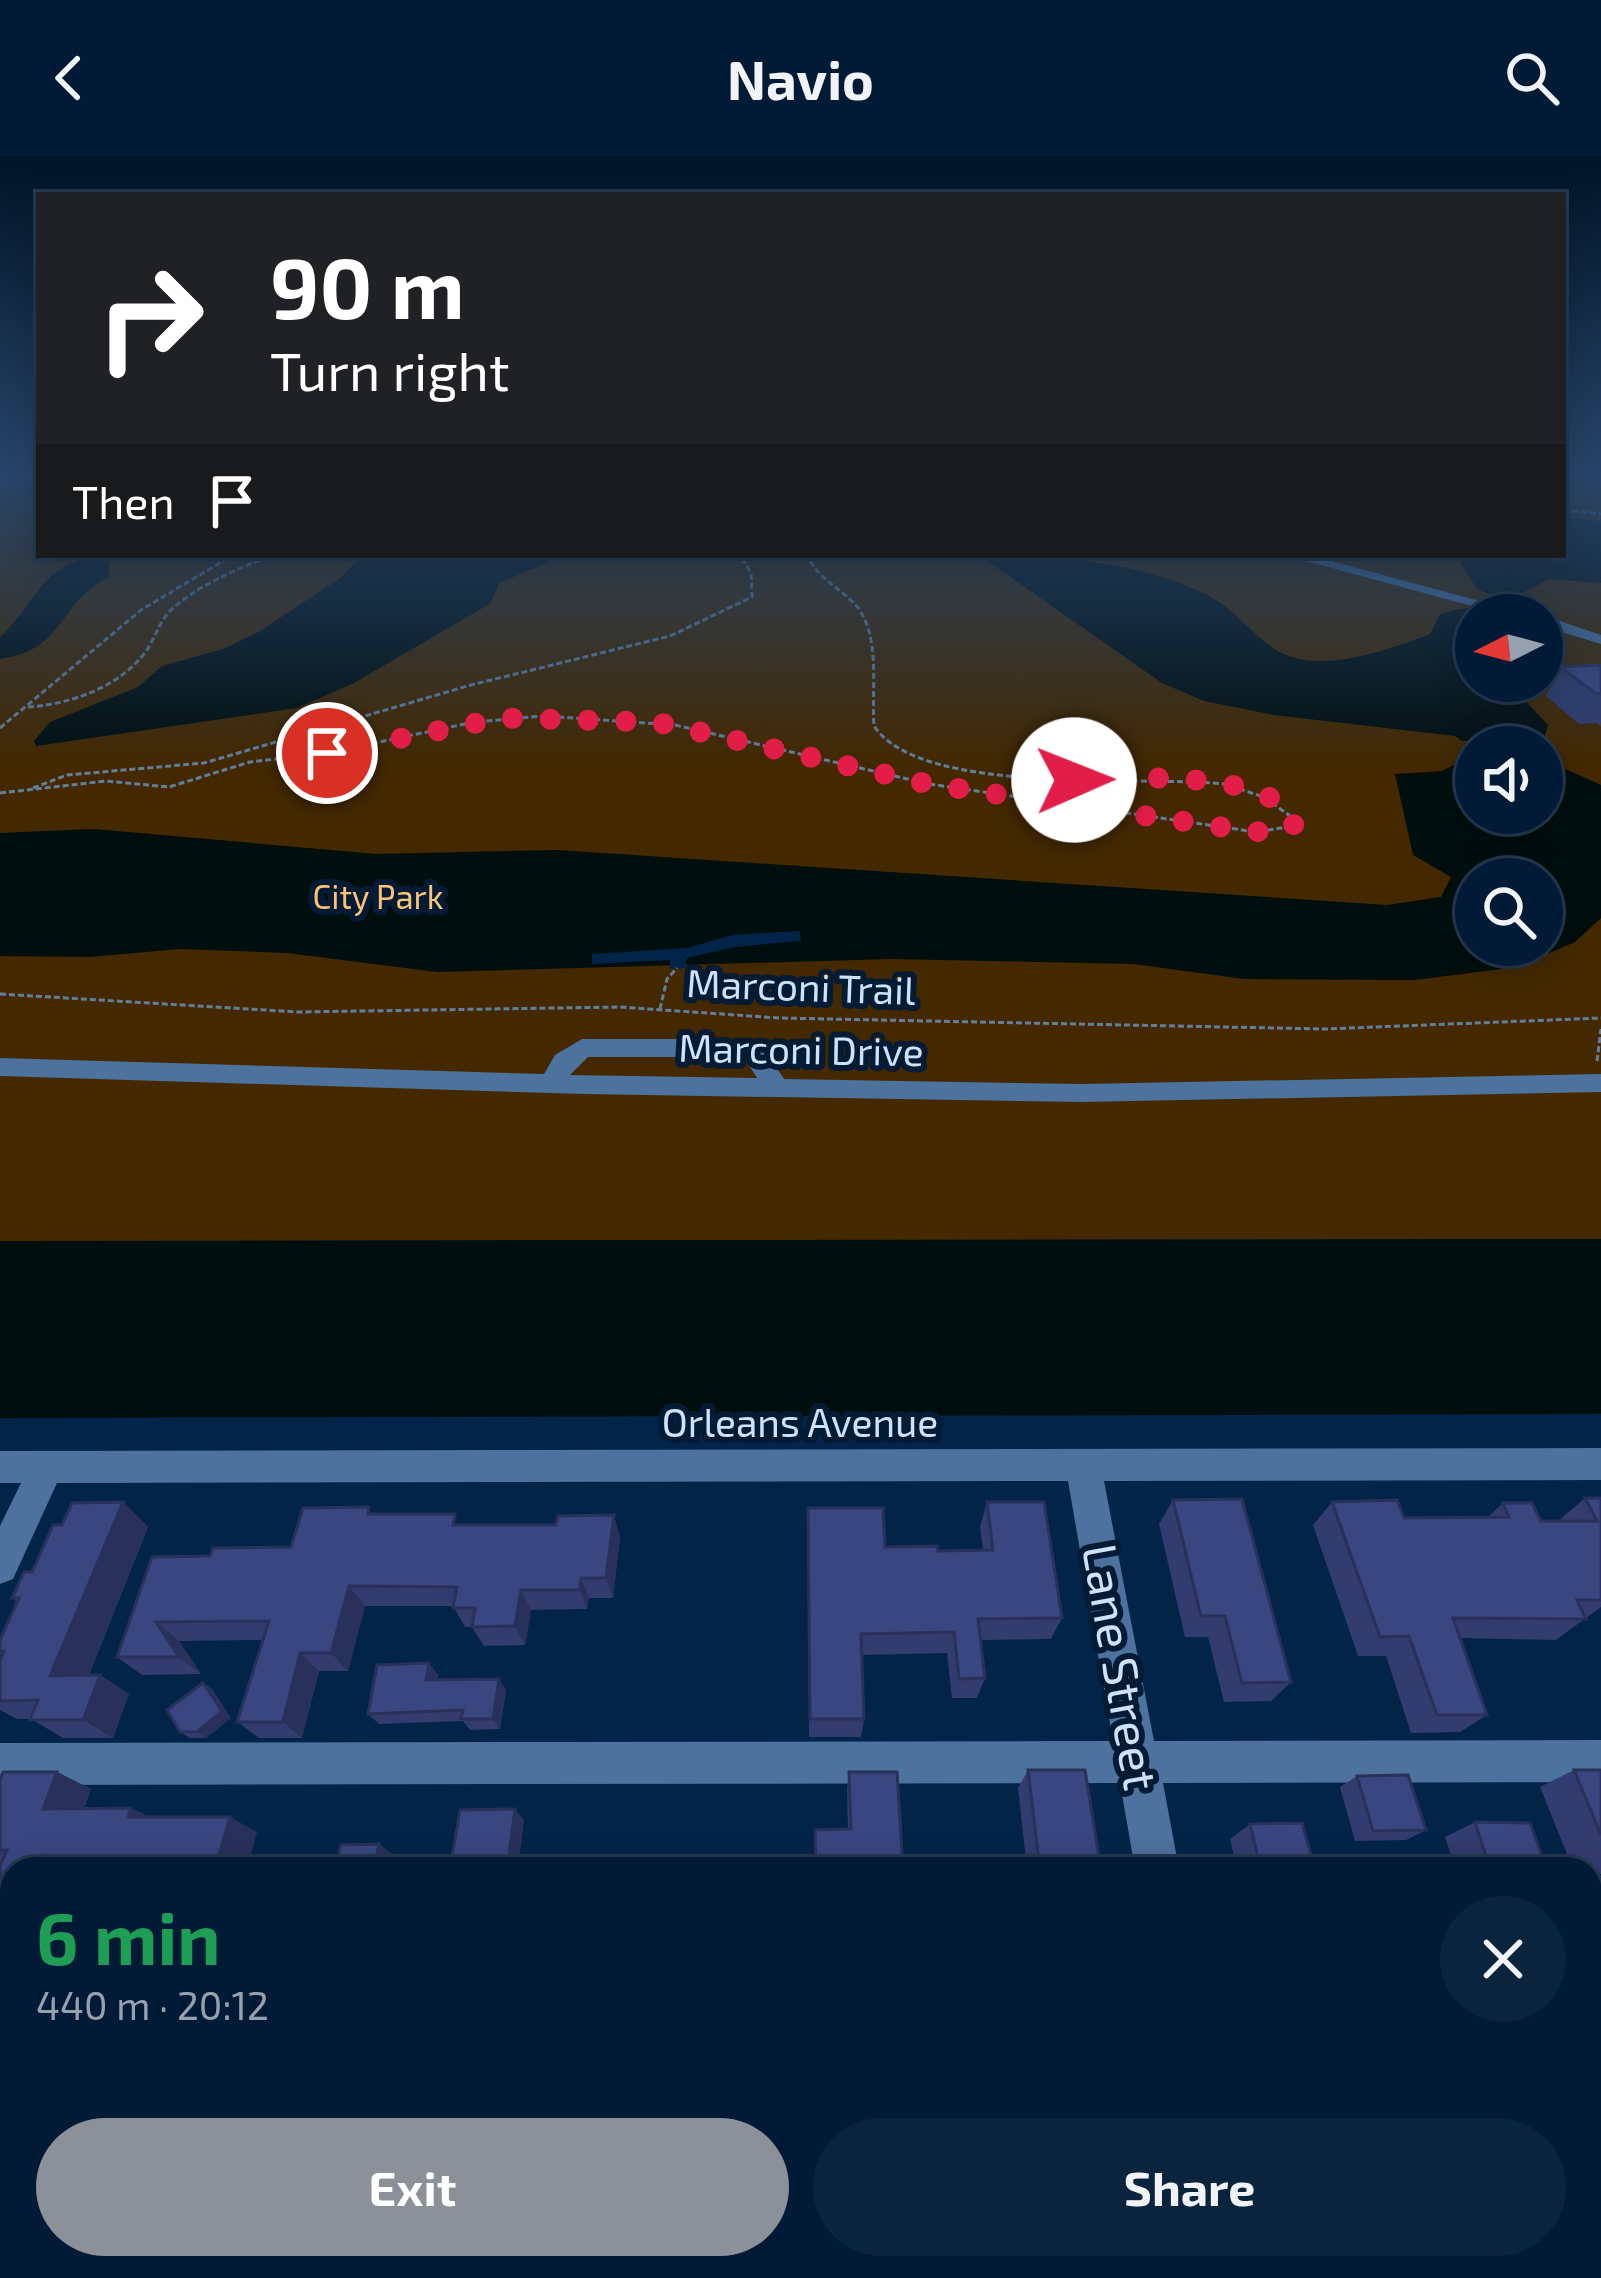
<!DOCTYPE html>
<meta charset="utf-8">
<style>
body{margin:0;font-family:"Exo 2",sans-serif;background:#0b243e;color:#f1f3f6;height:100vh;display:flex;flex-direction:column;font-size:45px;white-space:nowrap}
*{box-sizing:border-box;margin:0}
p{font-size:39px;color:#96a1ad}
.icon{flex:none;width:66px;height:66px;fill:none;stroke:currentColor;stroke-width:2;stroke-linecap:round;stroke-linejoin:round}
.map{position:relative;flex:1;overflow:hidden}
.drawer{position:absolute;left:0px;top:1701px;width:1602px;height:423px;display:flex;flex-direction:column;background:#011b36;border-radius:36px 36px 0 0;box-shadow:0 6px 30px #0003,0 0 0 3px #233951}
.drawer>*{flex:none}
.top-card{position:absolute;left:36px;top:36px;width:1530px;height:366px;border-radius:0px;box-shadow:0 6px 30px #0003,0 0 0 3px #233951;background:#202124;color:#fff;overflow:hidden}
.needle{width:78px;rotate:264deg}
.controls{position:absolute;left:1455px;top:438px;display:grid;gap:24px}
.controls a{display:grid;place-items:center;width:108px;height:108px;border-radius:50%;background:#011b36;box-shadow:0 6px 30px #0003,0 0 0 3px #233951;font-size:60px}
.pin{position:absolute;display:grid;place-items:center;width:102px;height:102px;color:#fff;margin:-51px;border:6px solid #fff;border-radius:50%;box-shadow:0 3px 12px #0007}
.me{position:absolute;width:132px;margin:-66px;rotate:89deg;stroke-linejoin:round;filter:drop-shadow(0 0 9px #0008)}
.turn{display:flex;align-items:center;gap:42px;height:252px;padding:0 36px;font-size:54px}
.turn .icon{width:156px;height:156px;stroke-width:2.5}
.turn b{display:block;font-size:84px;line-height:102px}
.then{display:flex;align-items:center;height:114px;padding:0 36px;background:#0003;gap:24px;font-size:45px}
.round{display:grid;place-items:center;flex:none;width:126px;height:126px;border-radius:63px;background:#0b243e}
.headline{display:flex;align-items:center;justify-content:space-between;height:204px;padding:0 36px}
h1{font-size:72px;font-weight:700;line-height:90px;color:#1e9e55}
.primary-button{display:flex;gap:24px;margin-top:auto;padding:24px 36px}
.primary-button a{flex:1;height:138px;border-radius:72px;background:#8c9099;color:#fff;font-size:48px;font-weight:700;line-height:138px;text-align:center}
.primary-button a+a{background:#0b243e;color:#f1f3f6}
header{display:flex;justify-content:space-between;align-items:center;height:156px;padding:0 36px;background:#011b36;font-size:54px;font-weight:700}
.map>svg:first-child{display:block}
.green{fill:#432800;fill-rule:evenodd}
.water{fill:#010e0e;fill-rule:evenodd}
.pier{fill:#012448}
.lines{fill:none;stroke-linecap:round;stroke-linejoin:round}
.stream{stroke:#010e0e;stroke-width:6}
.path{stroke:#627e9c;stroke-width:3;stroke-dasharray:6 3;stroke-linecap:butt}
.minor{fill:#4d729d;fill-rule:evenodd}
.wall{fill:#323c6e}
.shaded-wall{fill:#29315a}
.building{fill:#3a4680;stroke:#29315a;stroke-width:3}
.route{stroke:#e11d48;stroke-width:21;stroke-dasharray:0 37.8}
.labels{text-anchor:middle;stroke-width:12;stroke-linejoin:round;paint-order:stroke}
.far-park-label{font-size:33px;fill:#fdc273;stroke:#041b35}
.street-label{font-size:39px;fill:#cee2f9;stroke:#041b35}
.near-street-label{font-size:48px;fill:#cee2f9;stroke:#041b35}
</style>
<header><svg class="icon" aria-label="back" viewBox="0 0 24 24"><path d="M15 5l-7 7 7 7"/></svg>Navio<svg class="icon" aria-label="search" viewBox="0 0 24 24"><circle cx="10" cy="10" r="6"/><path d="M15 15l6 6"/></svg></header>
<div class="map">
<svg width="1601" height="2122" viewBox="0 0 1601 2122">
<rect width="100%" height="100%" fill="#012448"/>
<path class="green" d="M0 316H39V399H1563V316H1601V1083L0 1085ZM1476 459H1542V525H1476ZM1476 591H1542V657H1476ZM1476 723H1542V789H1476Z"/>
<g class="water">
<polygon points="1563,361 1601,365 1601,427 1549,423 1511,443 1502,443 1477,433 1456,399 1563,399"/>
<polygon points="363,399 565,399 499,427 491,447 354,527 297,552 36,590 34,585 50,566 138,531 162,510 223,493 260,475 340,422"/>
<path d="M979 399C1054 399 1136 405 1205 438 1235 452 1251 479 1278 495 1320 519 1388 494 1430 478L1440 458C1459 453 1476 447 1492 459H1476V472L1465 480 1476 499V525H1507L1548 569 1544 583 1462 585 1455 580 1274 559 1204 545 1162 527Z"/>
<path d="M109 403V421C56 448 66 494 0 503V481C36 449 45 397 109 403Z"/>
<path d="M1470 601H1476V657H1542V610L1561 611 1601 629V762L1575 786 1517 811 1415 824 1244 823 1134 808 890 803 437 816 287 797 180 793 89 801 0 800V677L94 673 376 698 558 694 1387 749 1441 741 1451 721 1413 699 1395 618 1442 615ZM1476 723H1542V789H1476Z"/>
<polygon points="1601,1083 1601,1258 0,1262 0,1085"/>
</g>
<polygon class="pier" points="800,775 801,785 735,791 686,802 686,812 670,813 670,804 592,808 592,798 687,792 732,779"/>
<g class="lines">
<polyline class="stream" points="1471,586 1476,597"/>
<g class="path">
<polyline points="1563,318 1570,316"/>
<polyline points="1563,354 1601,358"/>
<path d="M28 551C70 548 117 532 144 498 156 482 158 466 173 452 202 427 238 413 272 399"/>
<polyline points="0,572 141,454 233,399"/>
<polyline points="33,632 67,619 204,607 471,529 670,480 752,441 751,417 740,399"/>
<path d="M0 637 106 625 169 631 250 606 327 597 474 566 544 560 675 569 929 628 1256 676 1293 670V662L1264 641 1224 628C1141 619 922 641 874 570 871 533 882 477 854 447 837 430 817 422 807 399"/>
<polyline points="0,838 298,856 620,851 779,862 1325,873 1601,862"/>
<polyline points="660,853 667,823 677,812"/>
<polyline points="1597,905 1601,873"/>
</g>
<g class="minor">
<polygon points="1284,399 1309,399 1532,459 1505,459"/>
<polygon points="1542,459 1601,479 1601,488 1542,470"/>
<path d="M582 883H727L765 894 784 923 1082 928 1601 918V936L1082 946 585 938 0 920V902L544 918 555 899ZM588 901H727L747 906 757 922 570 919Z"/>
<polygon points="1601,1292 1601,1324 1104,1325 1154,1585 1601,1584 1601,1626 1163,1627 1179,1713 1135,1713 1120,1627 0,1629 0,1587 1113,1585 1068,1325 57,1327 13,1423 0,1428 0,1370 21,1327 0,1327 0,1295"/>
<rect x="0" y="2036" width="12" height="52"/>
<rect x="1590" y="2036" width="11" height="52"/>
<polygon points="1203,2112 1257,2112 1259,2122 1205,2122"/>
</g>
</g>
<g class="wall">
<polygon points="1601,509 1601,570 1596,567 1579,568 1546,540 1561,511"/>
<polygon points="1585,1342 1601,1342 1601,1451 1556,1484 1460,1482 1487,1559 1460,1576 1411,1577 1386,1500 1358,1500 1313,1369 1332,1346 1404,1362 1487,1362 1503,1347 1541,1365 1558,1365"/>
<polygon points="1173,1344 1291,1526 1271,1545 1224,1546 1208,1481 1185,1481 1159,1368"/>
<polygon points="123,1346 148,1371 89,1519 100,1519 129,1538 113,1582 63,1582 31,1563 17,1563 0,1554 0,1505 2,1500 0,1498 0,1484 17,1446 12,1442 62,1369"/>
<polygon points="987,1346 1062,1462 1051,1483 981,1484 985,1522 977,1542 952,1542 947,1497 862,1499 864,1563 861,1581 809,1581 808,1352 885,1391 938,1395 983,1394 980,1371"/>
<polygon points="374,1358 461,1369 620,1381 613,1442 589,1442 587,1453 531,1454 525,1489 484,1490 472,1471 465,1471 453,1450 365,1450 348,1515 319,1515 302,1582 259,1582 237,1566 263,1484 179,1485 201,1518 142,1519 117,1501 210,1400 291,1391"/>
<polygon points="429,1507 438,1519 438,1524 499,1523 506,1534 500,1573 470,1574 463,1565 379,1568 368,1558"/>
<polygon points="203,1527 212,1533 231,1562 206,1582 190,1582 180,1576"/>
<polygon points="1028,1614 1101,1713 1027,1713 1018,1632"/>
<polygon points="1574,1614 1601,1614 1601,1718 1590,1718 1590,1713 1573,1713 1540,1631"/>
<polygon points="57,1616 91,1633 84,1652 131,1652 149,1661 257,1676 12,1713 12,1927 0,1927 0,1710 2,1705 0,1705 0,1624"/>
<polygon points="849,1616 903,1713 815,1713 815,1674 848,1673 847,1633"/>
<polygon points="1357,1620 1426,1674 1406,1684 1355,1685 1340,1631"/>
<polygon points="1475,1666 1547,1713 1455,1713 1445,1681"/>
<polygon points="1250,1668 1315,1713 1237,1713 1230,1683"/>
<polygon points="1590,1741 1601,1741 1601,1937 1590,1938"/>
</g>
<g class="shaded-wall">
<polygon points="123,1346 148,1371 81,1539 50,1520"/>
<polygon points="614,1359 620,1381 613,1442 606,1422"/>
<polygon points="581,1422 589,1442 587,1453 580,1434"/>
<polygon points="349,1430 365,1450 348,1515 331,1497"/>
<polygon points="521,1434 531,1454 525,1489 515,1470"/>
<polygon points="156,1466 179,1485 201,1518 179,1501"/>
<polygon points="300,1497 319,1515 302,1582 283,1566"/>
<polygon points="429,1507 438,1519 436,1535 426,1524"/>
<polygon points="100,1519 129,1538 113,1582 83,1564"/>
<polygon points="499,1523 506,1534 500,1573 493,1563"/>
<polygon points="203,1527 212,1533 231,1562 206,1582 197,1576"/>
<polygon points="57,1616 91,1633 78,1669 43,1653"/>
<polygon points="131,1652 162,1668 128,1661"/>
<polygon points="515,1653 524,1664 518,1713 507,1713"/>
<polygon points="230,1661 257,1676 247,1713 215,1713"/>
<polygon points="379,1688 399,1703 397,1713 374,1713"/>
</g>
<g class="building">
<polygon points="1601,509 1601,538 1596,538 1561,511"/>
<polygon points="1585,1342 1601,1342 1601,1444 1577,1444 1586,1463 1453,1462 1487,1559 1437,1559 1409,1480 1380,1481 1332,1346 1397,1344 1404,1362 1509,1361 1503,1347 1532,1347 1541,1365 1597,1365"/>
<polygon points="1242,1343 1291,1526 1242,1527 1225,1460 1201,1460 1173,1344"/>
<polygon points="123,1346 50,1520 100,1519 83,1564 30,1564 38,1544 0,1545 0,1505 4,1495 0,1495 0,1484 19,1442 12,1442 24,1416 32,1416 53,1369 62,1369 72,1347"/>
<polygon points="987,1346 1044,1346 1062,1462 978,1463 985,1522 959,1523 954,1476 861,1478 864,1563 810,1563 808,1352 883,1352 885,1391 937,1390 938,1395 993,1394"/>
<polygon points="369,1351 368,1358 455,1358 453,1369 556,1369 558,1360 614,1359 606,1422 581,1422 580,1434 521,1434 515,1470 472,1471 475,1452 453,1452 457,1431 349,1430 331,1497 300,1497 283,1566 237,1566 269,1465 156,1466 179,1501 117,1501 152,1401 210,1400 213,1392 291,1391 303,1352"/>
<polygon points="429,1507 426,1524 499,1523 493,1563 461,1563 463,1554 368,1558 377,1509"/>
<polygon points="203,1527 222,1555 197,1576 180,1576 167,1554"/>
<polygon points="1028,1614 1085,1614 1101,1713 1040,1713"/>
<polygon points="1574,1614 1601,1614 1601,1679"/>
<polygon points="3,1616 57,1616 43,1653 131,1652 128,1661 230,1661 215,1713 12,1713 12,1923 0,1923 0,1710 7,1694 0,1694 0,1624"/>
<polygon points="849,1616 897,1616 903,1713 816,1713 815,1674 851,1673"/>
<polygon points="1408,1619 1426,1674 1373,1675 1357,1620"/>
<polygon points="515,1653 507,1713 450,1713 460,1654"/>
<polygon points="1475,1666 1530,1667 1547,1713 1490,1713"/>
<polygon points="1302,1667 1315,1713 1261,1713 1250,1668"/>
<polygon points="379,1688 374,1713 335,1713 341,1689"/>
<polygon points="553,1703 622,1703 621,1713 552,1713"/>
<polygon points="1590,1741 1601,1741 1601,1793 1590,1797"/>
<polygon points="1590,1824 1601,1852 1601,1932 1597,1921 1590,1921"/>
</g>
<linearGradient id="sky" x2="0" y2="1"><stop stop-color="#011428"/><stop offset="0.52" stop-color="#27456a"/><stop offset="1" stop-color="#27456a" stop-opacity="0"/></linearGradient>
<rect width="1601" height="613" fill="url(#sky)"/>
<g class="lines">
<path class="route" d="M327 597 502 562 656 566 928 628 1256 676 1294 670C1283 611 1120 622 1074 624"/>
</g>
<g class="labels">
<g class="far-park-label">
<text x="378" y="753">City Park</text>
</g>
<g class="street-label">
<text transform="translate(801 831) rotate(2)" y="14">Marconi Trail</text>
<text transform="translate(801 894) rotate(1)" y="14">Marconi Drive</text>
<text x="800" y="1281">Orleans Avenue</text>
</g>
<g class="near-street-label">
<text transform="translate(1120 1511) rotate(80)" y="17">Lane Street</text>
</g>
</g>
</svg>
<div class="controls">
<a><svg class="needle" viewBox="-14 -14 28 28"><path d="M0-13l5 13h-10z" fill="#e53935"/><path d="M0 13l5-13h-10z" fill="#96a1ad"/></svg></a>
<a><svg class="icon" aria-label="sound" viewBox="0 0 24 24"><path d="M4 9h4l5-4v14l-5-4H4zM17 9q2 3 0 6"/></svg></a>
<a><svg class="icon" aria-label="search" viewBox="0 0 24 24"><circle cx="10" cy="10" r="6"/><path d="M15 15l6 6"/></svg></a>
</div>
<div class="pin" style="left:327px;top:597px;background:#d93025"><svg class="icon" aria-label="arrive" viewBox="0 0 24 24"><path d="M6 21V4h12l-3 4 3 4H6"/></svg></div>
<svg class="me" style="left:1074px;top:624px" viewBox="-20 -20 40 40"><circle r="19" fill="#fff"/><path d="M0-13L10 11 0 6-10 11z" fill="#e11d48"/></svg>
<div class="top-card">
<div class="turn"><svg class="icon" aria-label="right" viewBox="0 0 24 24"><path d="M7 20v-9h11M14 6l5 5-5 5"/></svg><div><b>90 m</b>Turn right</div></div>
<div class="then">Then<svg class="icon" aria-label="arrive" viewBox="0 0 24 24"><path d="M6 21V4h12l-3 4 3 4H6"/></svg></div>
</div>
<section class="drawer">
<div class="headline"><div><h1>6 min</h1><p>440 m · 20:12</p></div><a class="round"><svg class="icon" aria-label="close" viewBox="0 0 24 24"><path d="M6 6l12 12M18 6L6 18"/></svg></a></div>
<div class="primary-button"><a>Exit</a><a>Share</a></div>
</section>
</div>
